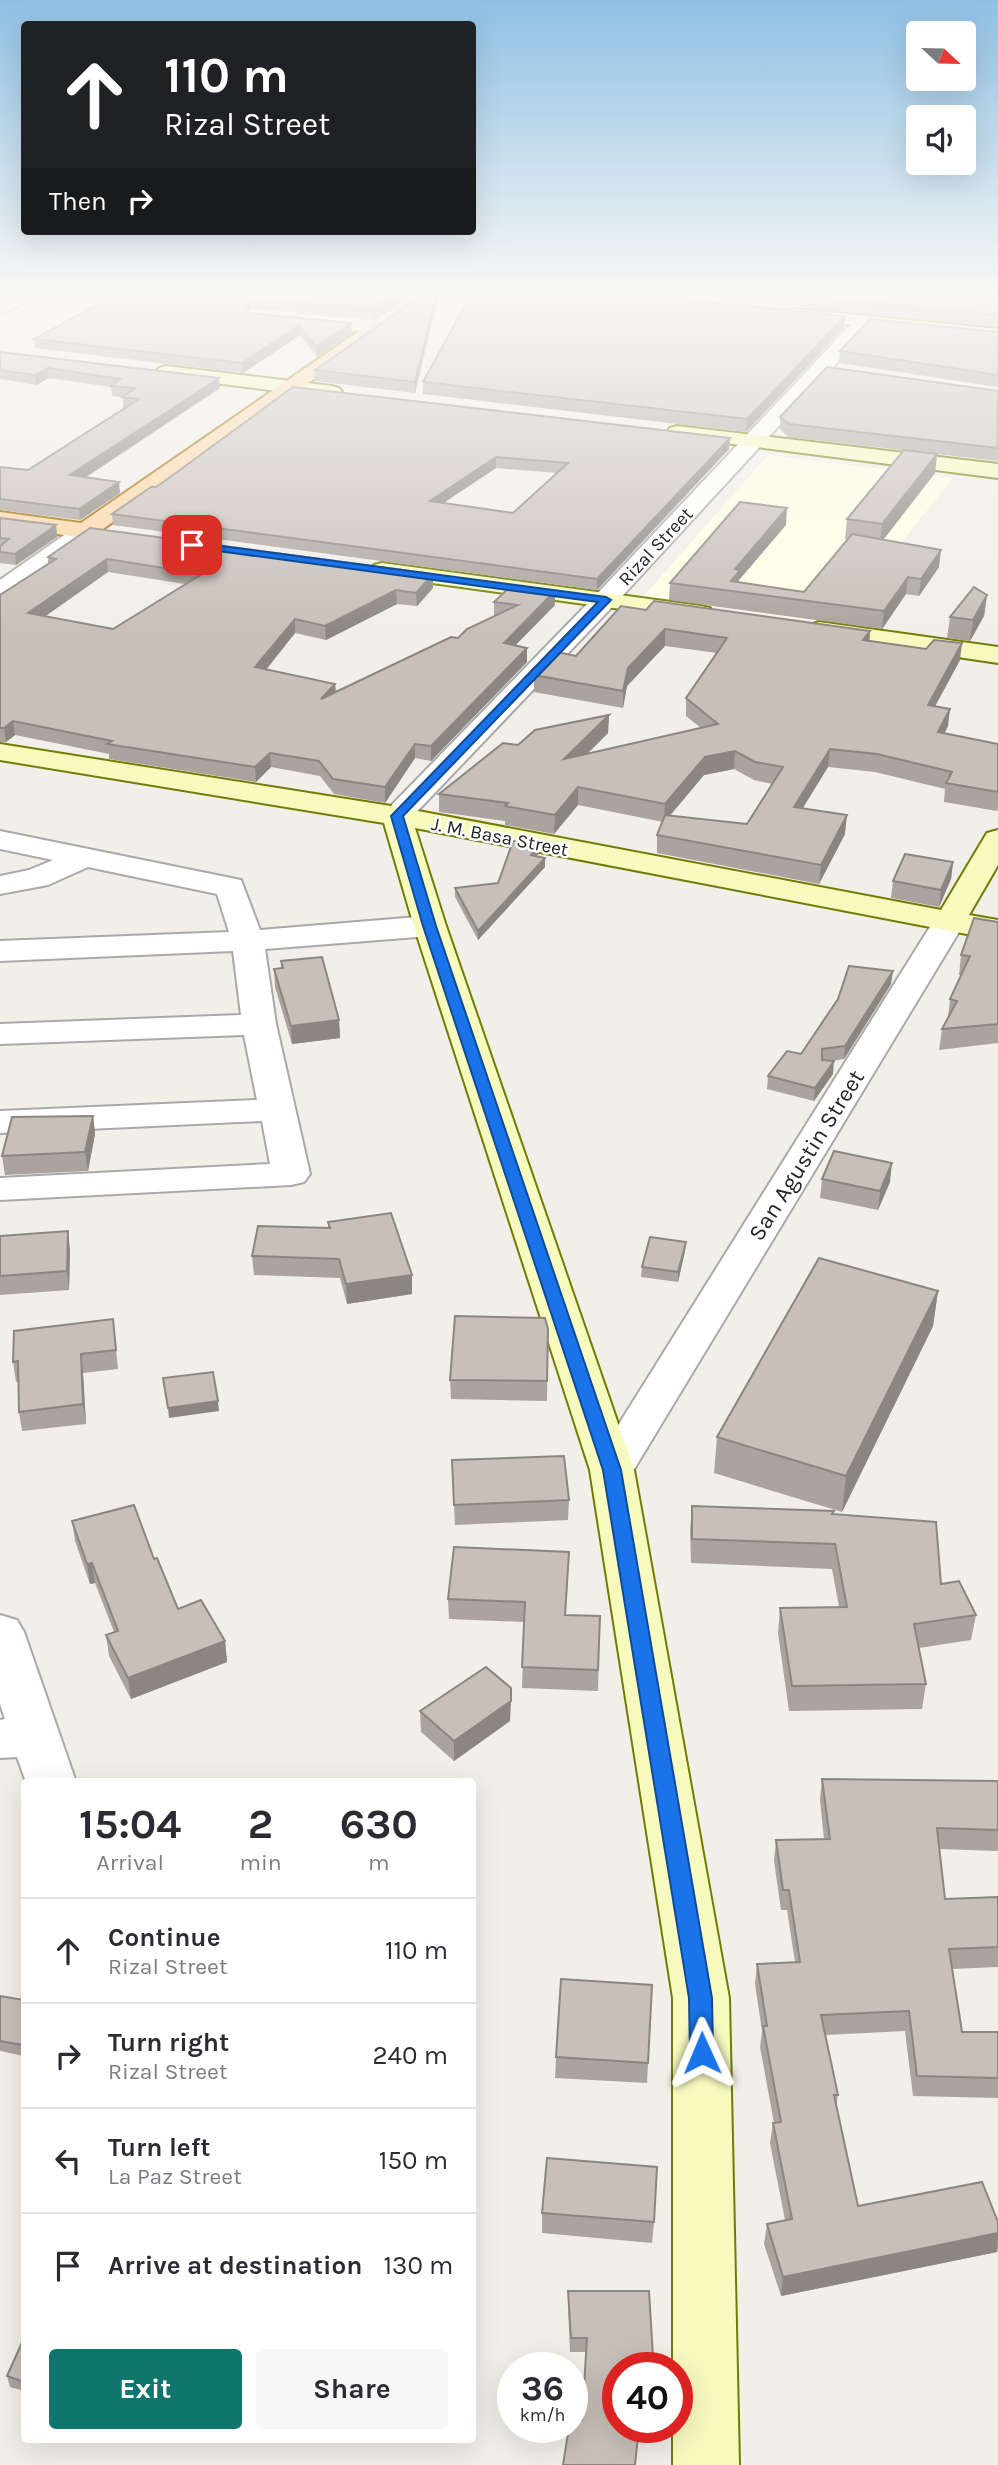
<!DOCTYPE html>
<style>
body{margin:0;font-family:Karla,sans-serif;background:#f7f7f7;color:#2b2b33;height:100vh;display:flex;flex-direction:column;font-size:26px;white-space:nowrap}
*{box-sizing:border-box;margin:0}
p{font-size:23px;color:#7c7c81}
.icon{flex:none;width:38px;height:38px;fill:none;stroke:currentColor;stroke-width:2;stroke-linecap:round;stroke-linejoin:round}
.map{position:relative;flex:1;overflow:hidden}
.drawer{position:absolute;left:21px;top:1778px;width:455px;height:665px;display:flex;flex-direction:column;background:#fff;border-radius:7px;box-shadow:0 7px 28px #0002}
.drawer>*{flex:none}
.top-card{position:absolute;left:21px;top:21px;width:455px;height:214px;border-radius:7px;box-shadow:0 7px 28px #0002;background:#202124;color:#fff;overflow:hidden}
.needle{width:46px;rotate:112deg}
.tools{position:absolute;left:906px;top:21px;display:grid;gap:14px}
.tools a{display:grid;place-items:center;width:70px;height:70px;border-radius:7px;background:#fff;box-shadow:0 7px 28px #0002;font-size:35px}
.speed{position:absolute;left:497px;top:2352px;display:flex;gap:14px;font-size:35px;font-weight:700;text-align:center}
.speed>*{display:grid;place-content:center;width:91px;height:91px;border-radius:50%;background:#fff;box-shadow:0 7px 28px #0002;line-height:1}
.speed small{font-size:18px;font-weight:400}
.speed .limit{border:10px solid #d22;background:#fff;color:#111}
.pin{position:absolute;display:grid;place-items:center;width:60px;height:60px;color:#fff;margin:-30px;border-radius:14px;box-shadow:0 4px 10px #0006}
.me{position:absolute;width:77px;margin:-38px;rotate:359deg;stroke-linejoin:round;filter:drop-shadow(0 0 5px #0008)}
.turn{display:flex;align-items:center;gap:24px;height:147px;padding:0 28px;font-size:32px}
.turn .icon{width:91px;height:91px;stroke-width:2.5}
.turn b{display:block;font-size:49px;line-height:60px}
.then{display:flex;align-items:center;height:66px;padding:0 28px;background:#0003;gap:14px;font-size:26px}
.eta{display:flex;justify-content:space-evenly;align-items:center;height:119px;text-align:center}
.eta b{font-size:42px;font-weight:700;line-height:49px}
.button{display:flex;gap:14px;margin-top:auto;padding:14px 28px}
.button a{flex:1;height:80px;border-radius:7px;background:#0f766e;color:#fff;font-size:28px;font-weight:700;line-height:80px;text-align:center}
.button a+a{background:#f7f7f7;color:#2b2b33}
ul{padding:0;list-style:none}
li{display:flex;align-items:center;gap:21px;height:105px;padding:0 28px;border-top:2px solid #e1e1e2}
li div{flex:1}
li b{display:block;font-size:26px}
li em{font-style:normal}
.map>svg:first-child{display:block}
.education{fill:#ffffe5}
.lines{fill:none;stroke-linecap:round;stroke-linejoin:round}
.street-casing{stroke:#a9a9a9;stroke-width:4}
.secondary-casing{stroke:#707d05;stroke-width:4}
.primary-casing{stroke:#a06b00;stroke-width:4}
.street{fill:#fff;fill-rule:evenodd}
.secondary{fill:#f7fabf;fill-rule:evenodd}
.primary{fill:#fcd6a4;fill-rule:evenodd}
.wall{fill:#aba49e;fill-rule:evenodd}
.shaded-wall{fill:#8b8681}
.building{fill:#c7bfb8;stroke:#8b8681;stroke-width:2;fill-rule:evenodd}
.route{fill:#1a73e8;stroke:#114b97;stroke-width:2}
.labels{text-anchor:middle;stroke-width:5;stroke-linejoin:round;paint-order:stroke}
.far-street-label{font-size:19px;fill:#222;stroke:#fff}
.street-label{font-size:23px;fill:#222;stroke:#fff}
</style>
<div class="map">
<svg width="998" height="2465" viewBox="0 0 998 2465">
<rect width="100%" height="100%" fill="#f2efe9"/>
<polygon class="education" points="768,455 953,478 836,624 644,596"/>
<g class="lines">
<g class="street-casing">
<g id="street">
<polygon points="22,291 45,291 42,295 0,314 0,302"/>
<polygon points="300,314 379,321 388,327 379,333 294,324 291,320"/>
<polygon points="865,315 872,317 874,321 872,325 614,605 407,822 397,825 387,822 382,816 387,810 596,595 858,317"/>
<polygon points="85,524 93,526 97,531 93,536 9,596 0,598 0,580 77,526"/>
<polygon points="0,831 241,880 260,930 430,916 441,919 446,926 441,933 430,936 265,949 276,1024 310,1174 304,1182 291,1185 0,1200 0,1178 270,1164 262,1121 0,1133 0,1111 257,1100 244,1035 0,1044 0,1024 241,1015 233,951 0,961 0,941 229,932 217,894 88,867 48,885 0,894 0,876 29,870 53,860 0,849"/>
<polygon points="949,913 960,915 965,922 627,1481 612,1485 597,1481 590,1470 597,1459 933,922 938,915"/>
<polygon points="0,1615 17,1620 24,1632 76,1782 26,1782 17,1757 0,1758 0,1720 5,1719 0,1704"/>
</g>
</g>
<g class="secondary-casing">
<g id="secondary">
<polygon points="795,309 998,329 998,341 789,318 786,314 789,310"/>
<polygon points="166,366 332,386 339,388 342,392 339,396 332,398 159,376 156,372 159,368"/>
<polygon points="677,426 998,464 998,478 670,436 667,432 670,428"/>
<polygon points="382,563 701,606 710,608 713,613 710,618 701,620 374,575 370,570 374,565"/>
<polygon points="819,622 998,647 998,663 810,635 806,630 810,625"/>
<polygon points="0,744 397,807 941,910 987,833 998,830 998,865 969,915 998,920 998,940 415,828 446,926 634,1470 729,1998 739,2465 673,2465 673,2427 677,2427 677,2368 673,2368 673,1998 590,1470 414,926 384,823 0,760"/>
</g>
</g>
<g class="primary-casing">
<polygon id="primary" points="417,291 438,291 93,536 85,538 0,526 0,512 81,523"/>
</g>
<use href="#street" class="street"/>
<use href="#secondary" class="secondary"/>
<use href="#primary" class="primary"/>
</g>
<g class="wall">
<polygon points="44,291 413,291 373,318 250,309 248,312 249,313 352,333 317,357 300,335 243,373 35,348 34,339 102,303 44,296"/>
<polygon points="428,291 439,291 439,293 415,393 315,381 315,370"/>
<polygon points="642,291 998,291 998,327"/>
<polygon points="845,316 844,328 746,432 423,394 423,382"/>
<polygon points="998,332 998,387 839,363 840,351"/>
<polygon points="0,352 220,388 85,478 120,493 80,520 0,510 0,467 28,470 125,408 123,408 123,397 112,396 111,387 49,378 36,385 0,379"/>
<path d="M293 387 729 449 597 590 113 525 112 514 156 487 173 475ZM496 468 557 473 513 513 443 503Z"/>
<polygon points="998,391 998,461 788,437 780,429 780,417"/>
<polygon points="937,454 935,473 883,540 939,567 919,596 906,594 882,629 669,600 670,583 786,525 739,580 739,582 804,592 847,540 845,539 847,519"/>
<polygon points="0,518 56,525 57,537 16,565 0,563"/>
<path d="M90 528 433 574V588L417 606 397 604 326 640 295 633 266 670 335 684 336 692 458 638 494 616V602L555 605 515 645 527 648V662L431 761 415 758 385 803 334 794 320 776 271 767 256 782 109 759V754L15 735 6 742H0V595L48 563V557ZM108 572 185 584 113 629 45 616Z"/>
<polygon points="987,595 984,616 970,641 947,638 950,617"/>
<path d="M646 610 870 631 869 641 960 660 935 706 948 726 944 734 998 744V808L997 811 944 802 945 789 875 772 828 767 803 808 845 834 819 884 657 853V835L663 822 578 805 554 834 505 825V821L439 812V794L518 745 609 715 608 733 587 754 701 728 686 716V698L717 653 665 646 627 686 623 708 534 692V675L576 656ZM734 769 754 780 772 784 747 824 670 816 704 775Z"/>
<polygon points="538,846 538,854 537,856 545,867 478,940 455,897 455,888 498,883"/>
<polygon points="953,862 951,879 939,907 891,898 893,881"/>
<polygon points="998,922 998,1043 939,1050 942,1029 948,1018 950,999 961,975 959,975 961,955"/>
<polygon points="281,961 339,1020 340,1038 292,1044 275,987 274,969 281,969"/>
<polygon points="891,984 844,1059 830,1061 833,1074 814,1101 767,1089 768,1076 801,1054"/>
<polygon points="93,1116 95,1134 88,1171 5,1175 2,1156"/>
<polygon points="822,1179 890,1182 878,1210 820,1198"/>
<polygon points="328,1222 412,1294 347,1304 340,1278 254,1275 252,1256 328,1228"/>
<polygon points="0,1236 70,1250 69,1290 0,1295"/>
<polygon points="685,1251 678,1282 641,1277 642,1267"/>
<polygon points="938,1291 933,1326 842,1512 714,1473 717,1437"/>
<polygon points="113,1319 118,1369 83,1373 86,1424 22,1431 19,1412 19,1381 16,1382 13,1362"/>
<polygon points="548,1329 547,1401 451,1399 450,1380"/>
<polygon points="452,1460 569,1500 568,1520 455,1525"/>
<polygon points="692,1506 833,1515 941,1584 976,1615 971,1640 919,1648 926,1684 922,1709 789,1711 778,1633 780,1608 839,1607 832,1569 691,1563 690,1530"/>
<polygon points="72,1521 154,1559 178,1609 225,1641 227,1662 131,1699 109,1656 106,1635 114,1632 95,1583 90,1584 75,1541"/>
<polygon points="569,1552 566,1615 600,1616 598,1691 522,1688 524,1622 449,1619 448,1599"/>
<polygon points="420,1711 510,1721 454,1761 421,1732"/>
<polygon points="822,1779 998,1781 998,1851 939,1849 945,1899 998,1897 998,1967 952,1969 962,2032 998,2032 998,2098 913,2096 905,2031 826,2035 838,2095 836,2108 858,2206 998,2222 998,2248 997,2252 781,2296 764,2244 767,2224 785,2220 770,2143 773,2123 774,2123 760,2047 762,2031 755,1984 757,1964 795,1962 787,1910 781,1910 774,1861 776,1840 824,1840 820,1799"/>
<polygon points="0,1996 24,2000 24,2056 0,2051"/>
<polygon points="556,2057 648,2063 647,2083 555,2078"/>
<polygon points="542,2213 654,2222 652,2243 542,2233"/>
<polygon points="568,2291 649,2291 618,2427 650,2427 649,2434 639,2433 582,2420 586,2352 570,2352 568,2305"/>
<polygon points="24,2338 24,2391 10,2387 7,2376"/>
</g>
<g class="shaded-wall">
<polygon points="0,291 16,291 0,299"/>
<polygon points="399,291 413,291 373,318 373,308"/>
<polygon points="437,291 439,291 439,293 415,393 415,382"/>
<polygon points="249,300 250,309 244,316 244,307"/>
<polygon points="845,316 844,328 746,432 747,419"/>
<polygon points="351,323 352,333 317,357 316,347"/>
<polygon points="299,325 300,335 243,373 242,363"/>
<polygon points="48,368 49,378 36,385 35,375"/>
<polygon points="219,378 220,388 72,486 70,475"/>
<polygon points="730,438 729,449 597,590 597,579"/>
<polygon points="937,454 935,473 880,544 882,524"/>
<polygon points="496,457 496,468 430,512 430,501"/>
<polygon points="119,482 120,493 80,520 79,509"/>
<polygon points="787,508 786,525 739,580 739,587 731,581 735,569"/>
<polygon points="56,525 57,537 16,565 15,554"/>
<polygon points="941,550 939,567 919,596 921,579"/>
<polygon points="107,559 108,572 30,627 28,613"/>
<polygon points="433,574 433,588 417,606 416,593"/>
<polygon points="908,577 906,594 882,629 884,611"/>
<polygon points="396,590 397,604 326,640 325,626"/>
<polygon points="555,591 555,605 504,657 504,643"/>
<polygon points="987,595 984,616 970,641 973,620"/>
<polygon points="295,619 295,633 256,682 255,667"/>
<polygon points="665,629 665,646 627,686 623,708 623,691 628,668"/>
<polygon points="870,631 869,648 863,640"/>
<polygon points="962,643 960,660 926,723 928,705"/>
<polygon points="527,648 527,662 431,761 431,746"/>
<polygon points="335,684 336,698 321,699"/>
<polygon points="950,709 948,726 936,750 938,732"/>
<polygon points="609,715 608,733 564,777 564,759"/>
<polygon points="13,721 15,735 6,742 4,728"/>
<polygon points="415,744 415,758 385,803 385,787"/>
<polygon points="830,749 828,767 792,825 794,807"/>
<polygon points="735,751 734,769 704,775 664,822 665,804 705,757"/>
<polygon points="270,753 271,767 256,782 255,767"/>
<polygon points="578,787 578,805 554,834 555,815"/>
<polygon points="847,815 845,834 819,884 821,865"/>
<polygon points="538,846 538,854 531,864 531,855"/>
<polygon points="545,858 545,867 478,940 478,931"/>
<polygon points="953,862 951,879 939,907 941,890"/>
<polygon points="893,971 891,984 844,1059 845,1046"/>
<polygon points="339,1020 340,1038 292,1044 291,1026"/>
<polygon points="834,1061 833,1074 814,1101 815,1088"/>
<polygon points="93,1116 95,1134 88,1171 85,1152"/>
<polygon points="892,1163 890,1182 878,1210 880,1191"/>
<polygon points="68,1231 70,1250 69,1290 67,1271"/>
<polygon points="686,1242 685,1251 678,1282 678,1272"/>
<polygon points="412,1275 412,1294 347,1304 346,1284"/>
<polygon points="938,1291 933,1326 842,1512 846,1476"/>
<polygon points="81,1354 83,1373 86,1424 83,1404"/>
<polygon points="218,1401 219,1411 169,1418 168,1408"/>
<polygon points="92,1563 95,1583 90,1584 87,1564"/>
<polygon points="225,1641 227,1662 131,1699 128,1678"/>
<polygon points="511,1701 510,1721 454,1761 454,1741"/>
<polygon points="998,2233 997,2252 781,2296 783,2277"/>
</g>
<g class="building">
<polygon points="79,291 399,291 373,308 249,300 244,307 249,313 351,323 316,347 299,325 242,363 34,339 116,295"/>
<polygon points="428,291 437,291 415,382 315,370"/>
<polygon points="473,291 600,291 845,316 747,419 423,382"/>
<polygon points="753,291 998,291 998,315"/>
<polygon points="870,319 998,332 998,375 840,351"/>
<polygon points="0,352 219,378 70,475 119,482 79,509 0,499 0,467 28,470 139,399 122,397 135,388 111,386 120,379 48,368 35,375 0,370"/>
<polygon points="827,367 998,391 998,448 789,424 780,417"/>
<path d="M293 387 730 438 597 579 112 514 151 487H156L173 475ZM496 457 568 463 513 513 430 501Z"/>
<polygon points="904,450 937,454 882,524 847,519"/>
<polygon points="740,502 787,508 735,569 740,570 731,581 804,592 852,534 941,550 921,579 908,577 884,611 670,583"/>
<polygon points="0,518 56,525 15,554 0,552 0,546 9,539 0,538"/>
<path d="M90 528 433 574 416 593 396 590 325 626 295 619 255 667 335 684 321 699 451 637 458 638 467 629 518 605 494 602 512 585 555 591 504 643 527 648 431 746 415 744 385 787 333 779 319 761 270 753 255 767 107 744 112 741 13 721 4 728H0V595L56 559 48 557ZM107 559 202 574 113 629 28 613Z"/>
<polygon points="974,587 987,595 973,620 950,617"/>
<polygon points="654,601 870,631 863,640 926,649 934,640 962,643 928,705 950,709 938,732 998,744 998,792 946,783 952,772 877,754 830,749 794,807 847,815 821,865 657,835 665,815 747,824 783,767 755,762 735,751 705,757 665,804 578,787 555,815 505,806 508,803 439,794 503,743 518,745 535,730 609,715 564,759 718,724 686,698 727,638 665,629 628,668 623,691 534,675 557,652 576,656 621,606 646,610"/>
<polygon points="513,841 538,846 531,855 545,858 478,931 455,888 498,883"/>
<polygon points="905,854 953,862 941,890 893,881"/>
<polygon points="974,918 998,922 998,1024 942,1029 957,1001 950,999 970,956 961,955"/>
<polygon points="322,957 339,1020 291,1026 274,969 283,968 281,961"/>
<polygon points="849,966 893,971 845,1046 822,1049 822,1060 834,1061 815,1088 768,1076 787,1051 801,1054 838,999"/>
<polygon points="93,1116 85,1152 2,1156 12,1117"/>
<polygon points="834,1151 892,1163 880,1191 822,1179"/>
<polygon points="391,1213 412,1275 346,1284 339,1259 252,1256 258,1226 330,1228 328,1222"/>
<polygon points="68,1231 67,1271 0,1276 0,1236"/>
<polygon points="650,1237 686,1242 678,1272 642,1267"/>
<polygon points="819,1258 938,1291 846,1476 717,1437"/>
<polygon points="455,1316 545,1318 548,1329 547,1381 450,1380"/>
<polygon points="113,1319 116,1350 81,1354 83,1404 19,1412 18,1361 13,1362 14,1331"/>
<polygon points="213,1372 218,1401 168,1408 163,1378"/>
<polygon points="564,1456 569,1500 454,1505 452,1460"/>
<polygon points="134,1505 154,1559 157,1558 178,1609 201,1600 225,1641 128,1678 106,1635 118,1631 92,1563 87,1564 72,1521"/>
<polygon points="692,1506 834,1511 832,1514 936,1522 941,1584 959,1581 976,1615 914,1624 926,1684 792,1686 780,1608 847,1607 835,1544 692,1539"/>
<polygon points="454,1547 569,1552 565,1615 600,1616 598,1670 522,1667 525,1602 448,1599"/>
<polygon points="486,1667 511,1688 511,1701 454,1741 420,1711"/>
<polygon points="822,1779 998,1781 998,1830 937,1828 945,1899 998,1897 998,1947 949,1949 962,2032 998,2032 998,2078 917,2076 909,2011 821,2015 838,2095 834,2095 858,2206 982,2182 998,2222 998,2233 783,2277 767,2224 792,2219 773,2123 781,2122 763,2026 767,2026 757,1964 800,1962 789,1890 783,1890 776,1840 830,1839"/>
<polygon points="561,1979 652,1985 648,2063 556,2057"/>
<polygon points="0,1996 24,2000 24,2042 23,2045 0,2041"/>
<polygon points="547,2158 657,2167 654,2222 542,2213"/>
<polygon points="568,2291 649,2291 653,2357 653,2368 618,2368 618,2427 639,2427 635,2465 563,2465 569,2427 572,2427 572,2418 582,2420 587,2338 571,2338"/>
<polygon points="24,2338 24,2382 7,2376"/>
</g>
<linearGradient id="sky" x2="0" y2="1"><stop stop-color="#8fc0e4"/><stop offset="0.46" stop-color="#f9f8f5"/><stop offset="1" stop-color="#f9f8f5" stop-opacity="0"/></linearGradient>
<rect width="998" height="636" fill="url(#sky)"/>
<polygon class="route" points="192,542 606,597 611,600 403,816 436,926 621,1470 712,1998 713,2053 710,2060 702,2063 693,2060 690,2053 689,1998 603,1470 423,926 391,816 598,602 188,547 188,543"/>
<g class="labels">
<g class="far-street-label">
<text transform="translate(655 546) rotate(-47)" y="7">Rizal Street</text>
<text transform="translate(500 836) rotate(11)" y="7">J. M. Basa Street</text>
</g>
<g class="street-label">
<text transform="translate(806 1155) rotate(-58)" y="8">San Agustin Street</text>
</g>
</g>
</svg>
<div class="tools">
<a><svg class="needle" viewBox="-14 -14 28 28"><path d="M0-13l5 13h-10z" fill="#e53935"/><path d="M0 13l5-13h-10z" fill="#7c7c81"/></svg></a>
<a><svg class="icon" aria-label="sound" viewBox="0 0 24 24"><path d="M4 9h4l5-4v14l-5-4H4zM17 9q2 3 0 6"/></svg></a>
</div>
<div class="speed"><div>36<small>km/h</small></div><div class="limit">40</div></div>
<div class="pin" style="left:192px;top:545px;background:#d93025"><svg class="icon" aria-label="arrive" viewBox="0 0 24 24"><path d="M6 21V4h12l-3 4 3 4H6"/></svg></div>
<svg class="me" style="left:702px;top:2053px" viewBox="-20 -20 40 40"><path d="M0-17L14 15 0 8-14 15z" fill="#1a73e8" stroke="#fff" stroke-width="4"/></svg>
<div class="top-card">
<div class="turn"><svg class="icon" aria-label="ahead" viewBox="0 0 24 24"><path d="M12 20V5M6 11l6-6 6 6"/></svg><div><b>110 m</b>Rizal Street</div></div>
<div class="then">Then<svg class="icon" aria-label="right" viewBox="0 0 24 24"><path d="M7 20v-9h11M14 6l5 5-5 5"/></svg></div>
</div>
<section class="drawer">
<div class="eta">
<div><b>15:04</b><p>Arrival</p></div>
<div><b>2</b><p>min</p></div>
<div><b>630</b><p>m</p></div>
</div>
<ul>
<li><svg class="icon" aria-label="ahead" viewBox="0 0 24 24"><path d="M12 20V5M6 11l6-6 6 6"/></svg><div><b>Continue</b><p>Rizal Street</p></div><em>110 m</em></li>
<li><svg class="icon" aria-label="right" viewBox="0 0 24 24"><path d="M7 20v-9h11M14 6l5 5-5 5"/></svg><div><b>Turn right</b><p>Rizal Street</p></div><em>240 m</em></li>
<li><svg class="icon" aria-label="left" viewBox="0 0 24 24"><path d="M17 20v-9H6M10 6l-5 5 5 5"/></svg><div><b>Turn left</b><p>La Paz Street</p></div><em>150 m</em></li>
<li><svg class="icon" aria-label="arrive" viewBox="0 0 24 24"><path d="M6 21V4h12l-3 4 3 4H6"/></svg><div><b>Arrive at destination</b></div><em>130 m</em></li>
</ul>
<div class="button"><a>Exit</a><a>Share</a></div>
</section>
</div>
